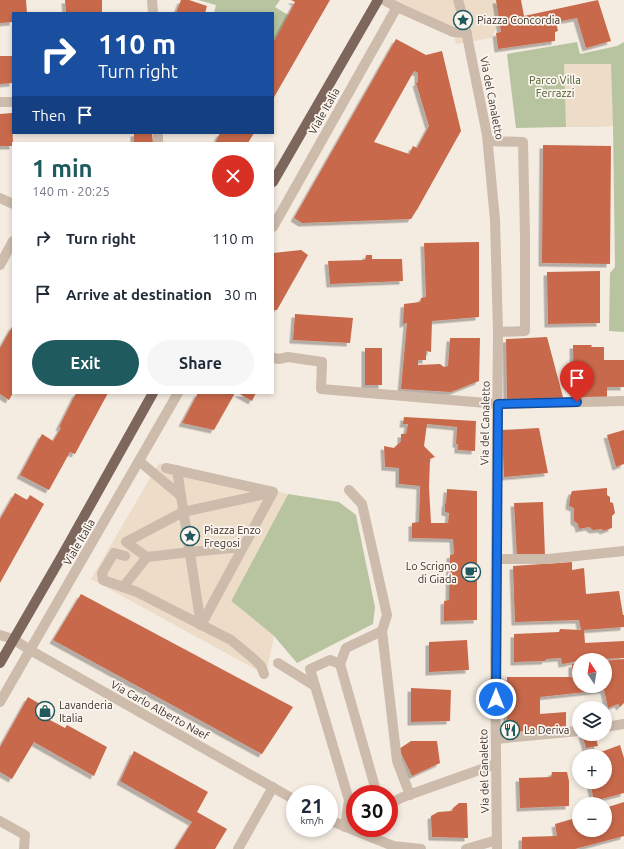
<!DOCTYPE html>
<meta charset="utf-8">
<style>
body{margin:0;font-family:Ubuntu,sans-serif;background:#f6f6f7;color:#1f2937;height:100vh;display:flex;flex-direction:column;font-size:15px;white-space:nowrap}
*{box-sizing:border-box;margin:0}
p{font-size:13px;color:#747a83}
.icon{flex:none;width:22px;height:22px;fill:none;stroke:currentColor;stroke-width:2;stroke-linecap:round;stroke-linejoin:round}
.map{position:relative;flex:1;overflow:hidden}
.side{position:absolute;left:12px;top:142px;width:262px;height:252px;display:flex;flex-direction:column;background:#fff;border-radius:0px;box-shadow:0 2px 6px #0003}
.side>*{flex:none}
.guide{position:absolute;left:12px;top:12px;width:262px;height:122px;border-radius:0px;box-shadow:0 2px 6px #0003;background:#1a4fa0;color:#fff;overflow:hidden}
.needle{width:26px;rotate:348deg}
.tools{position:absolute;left:572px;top:653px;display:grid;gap:8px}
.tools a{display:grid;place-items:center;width:40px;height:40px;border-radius:50%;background:#fff;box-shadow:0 2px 6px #0003;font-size:20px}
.speed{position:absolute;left:286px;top:785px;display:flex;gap:8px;font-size:20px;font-weight:700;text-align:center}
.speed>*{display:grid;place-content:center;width:52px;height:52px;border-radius:50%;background:#fff;box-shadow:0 2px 6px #0003;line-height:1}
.speed small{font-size:10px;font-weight:400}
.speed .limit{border:6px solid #d22;background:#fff;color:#111}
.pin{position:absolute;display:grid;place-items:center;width:34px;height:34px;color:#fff;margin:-41px -17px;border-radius:50% 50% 50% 0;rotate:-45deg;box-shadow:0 0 4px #0007}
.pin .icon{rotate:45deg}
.me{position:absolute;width:44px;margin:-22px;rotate:0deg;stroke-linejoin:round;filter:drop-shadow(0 0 3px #0008)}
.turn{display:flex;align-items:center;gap:14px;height:84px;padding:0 20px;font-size:18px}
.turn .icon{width:52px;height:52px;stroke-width:2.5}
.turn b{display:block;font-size:28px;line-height:34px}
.then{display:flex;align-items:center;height:38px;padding:0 20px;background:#0003;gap:8px;font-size:15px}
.round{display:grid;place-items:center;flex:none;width:42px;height:42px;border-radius:21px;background:#f6f6f7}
.summary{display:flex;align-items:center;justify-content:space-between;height:68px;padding:0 20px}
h1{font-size:24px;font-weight:600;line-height:30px;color:#1f5a5e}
.cta{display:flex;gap:8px;margin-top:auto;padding:8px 20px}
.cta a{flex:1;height:46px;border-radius:24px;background:#1f5a5e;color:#fff;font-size:16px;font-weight:600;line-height:46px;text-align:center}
.cta a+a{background:#f6f6f7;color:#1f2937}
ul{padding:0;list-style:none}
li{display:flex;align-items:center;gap:12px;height:56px;padding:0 20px}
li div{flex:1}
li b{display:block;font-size:15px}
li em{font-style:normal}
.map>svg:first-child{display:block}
.green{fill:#b8c4a0}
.plaza{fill:#ecdcc8}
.building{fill:#c8694b;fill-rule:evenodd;filter:url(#shadow)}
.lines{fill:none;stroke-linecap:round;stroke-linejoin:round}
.lane{stroke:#cdbbac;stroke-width:10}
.street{stroke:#cdbbac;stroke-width:10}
.primary{stroke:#7d675c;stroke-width:10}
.route-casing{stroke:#114b97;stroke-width:10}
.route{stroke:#1a73e8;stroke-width:7}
.labels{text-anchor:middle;stroke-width:3.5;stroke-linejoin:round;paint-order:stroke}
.poi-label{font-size:11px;fill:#3b302b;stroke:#fbf5ee;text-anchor:start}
.park-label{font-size:11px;fill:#4a5a2e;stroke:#fbf5ee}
.street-label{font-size:11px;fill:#3b302b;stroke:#fbf5ee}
</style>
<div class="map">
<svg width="624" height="849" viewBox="0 0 624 849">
<defs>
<filter id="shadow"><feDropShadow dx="-3.5" dy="3.5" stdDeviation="0" flood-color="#0004"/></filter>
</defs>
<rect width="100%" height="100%" fill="#f4ebe1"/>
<g class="green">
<polygon points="198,0 280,0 275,7 288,15 275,40 273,39 273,13 214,13 216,5"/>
<polygon points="577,42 580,54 617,46 624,42 624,332 609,331 610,273 615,267 613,126 516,128 507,54"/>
<polygon points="288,494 339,502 356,515 375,607 373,624 297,663 274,636 231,601"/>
</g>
<g class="plaza">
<polygon points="384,0 512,0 491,38 456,44 453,32"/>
<polygon points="564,64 611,64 613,126 566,127"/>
<polygon points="159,463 288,494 231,601 274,636 266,675 91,579"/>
</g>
<g class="building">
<polygon points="0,0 26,0 27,13 13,13 13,22 0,23"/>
<polygon points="65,0 102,0 102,13 66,13"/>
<polygon points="181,0 189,0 207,6 205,13 176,13"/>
<polygon points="291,0 330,0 273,99 273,39 275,40 295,2"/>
<polygon points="496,0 521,0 524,16 598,0 611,41 586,48 577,18 556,22 558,31 555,32 555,41 498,49 496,33 501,32"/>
<path d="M396 39 426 55 442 51 461 131 418 208 411 219 302 223 294 218ZM414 71 418 73V82L416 83 429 126 417 148 413 146 409 154 374 142Z"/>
<polygon points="0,56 13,56 13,83 0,84"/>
<polygon points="12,113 13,146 0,146 0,114"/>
<polygon points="134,133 152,133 153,143 134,143"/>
<polygon points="220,133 254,133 248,143 215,143"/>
<polygon points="543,145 611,146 610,264 542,263"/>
<polygon points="479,242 479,317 432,321 431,352 426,351 426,360 418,360 418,365 440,364 444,367 448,366 450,338 480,338 479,381 451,392 401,389 407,323 403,324 404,304 420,302 421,298 426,297 424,243"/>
<polygon points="301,250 308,255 277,310 273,310 273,253"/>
<polygon points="366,255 372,255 372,259 402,259 403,281 330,284 328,261 365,260"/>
<polygon points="600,271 600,323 548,324 547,272"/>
<polygon points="295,314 353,318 350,343 293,340"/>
<polygon points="13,325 13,393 9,400 0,394 0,348"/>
<polygon points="547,337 564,401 507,402 506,339"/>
<polygon points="573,345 592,345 591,347 604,347 604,360 624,360 624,387 607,387 607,400 574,400"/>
<rect x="365" y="348" width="17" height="37"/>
<polygon points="76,393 108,393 75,454 70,452 49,490 20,475 42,434 53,441 61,428 59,427"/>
<polygon points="198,393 235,393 214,430 182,423"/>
<polygon points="238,393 256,393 252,401"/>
<polygon points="404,417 476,421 475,451 458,450 458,444 456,444 457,427 427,424 424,446 435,457 430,459 429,487 431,523 448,523 449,513 445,512 445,504 446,503 447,489 477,491 477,620 444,621 444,601 449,600 450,555 454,554 453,539 412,538 412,523 419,522 420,486 399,484 399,468 385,467 384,446 394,448 401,441 401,434 406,434 408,424 403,424"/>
<polygon points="539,428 548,473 504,477 502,430"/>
<polygon points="624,430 624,464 616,467 607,435"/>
<polygon points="607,488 607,495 610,497 610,502 613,503 615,513 612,516 612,528 603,531 602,529 593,530 589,527 579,529 578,524 574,521 574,508 569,506 570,497 572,491"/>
<polygon points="15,493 27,500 30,495 44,504 0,583 0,519"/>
<polygon points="543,502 545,556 517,558 514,503"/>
<polygon points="572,562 572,570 584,568 586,594 619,591 623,615 624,615 624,627 584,630 585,643 624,641 624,658 579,660 579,661 571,662 569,663 562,664 561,658 546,659 545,661 514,662 514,634 559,632 560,629 581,630 579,620 515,622 513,566"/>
<polygon points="81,594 293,707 262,754 53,640"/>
<polygon points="467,640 469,670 429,672 429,642"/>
<polygon points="624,659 624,703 620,707 618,704 608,708 604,690 540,697 540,714 566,712 566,727 507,733 507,677 572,677 572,664 579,663 579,686 605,686 605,661"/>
<polygon points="411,688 451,690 450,721 411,722"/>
<polygon points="28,697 52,711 48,719 65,728 67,725 107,747 94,776 34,742 12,779 0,772 0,747"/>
<polygon points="582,734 595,734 598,746 586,748"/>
<polygon points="411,741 437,741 440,763 412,776 399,749"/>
<polygon points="620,745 624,758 624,793 594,801 590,782 605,782 605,756 590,756"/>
<polygon points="134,751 208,792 197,812 227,829 215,849 175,849 192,822 120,781"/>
<polygon points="552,772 567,772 569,781 569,806 520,808 519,778 551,777"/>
<polygon points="624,802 624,836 575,849 522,849 522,837 557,836 555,824 579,817 579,830 605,830 605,808"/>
<polygon points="459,803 467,803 468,838 432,837 431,816 438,812 452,811 453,808"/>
</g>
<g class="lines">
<g class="lane">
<polyline points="273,227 397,7"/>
<polyline points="139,461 181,496"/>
<polyline points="349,490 362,504 387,615 382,631"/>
<polyline points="278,663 315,686"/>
<polyline points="340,664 346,648 382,631 397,761 410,795"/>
<polyline points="0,702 178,393"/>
<polyline points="389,804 403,797 496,764"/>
<polyline points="0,821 25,835 24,849"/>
<polyline points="345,827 349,800 310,669 330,660 340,664 377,794"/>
<polyline points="373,838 375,828"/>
</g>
<g class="street">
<polyline points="152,0 153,13"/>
<polyline points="384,0 397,7 453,32 467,33"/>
<polyline points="458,0 464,21 487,135 495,220 498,332 495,658 497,849"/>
<polyline points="0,102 13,102"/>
<polyline points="158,133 158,143"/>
<polyline points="488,141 523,142 525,236 525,331 498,332"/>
<polyline points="0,198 13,204"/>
<polyline points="0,265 13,241"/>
<polyline points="273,358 279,359 288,357 322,362 321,389 498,404 624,401"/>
<polyline points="166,468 273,492 201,625"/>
<polyline points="177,470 201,625"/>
<polyline points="125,556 114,553 102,573 103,580 137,592 231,640 255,660 261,666 264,674"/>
<polyline points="147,557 190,552 243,547"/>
<polyline points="496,559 548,559 624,551"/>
<polyline points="123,587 147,557 126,542 183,512 270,493"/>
<polyline points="0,635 13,639 30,650 295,800"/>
<polyline points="605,727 624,724"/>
<polyline points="496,739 579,731"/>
<polyline points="329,820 393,846 421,849"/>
<polyline points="238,849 273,787"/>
<polyline points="466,849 497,840"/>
</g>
<g class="primary">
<polyline points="273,182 378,0"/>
<polyline points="0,663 63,554 153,393"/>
</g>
</g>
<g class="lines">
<g class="route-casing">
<polyline id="route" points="496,699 498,404 577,402"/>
</g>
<use href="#route" class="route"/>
</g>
<defs>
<g id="sight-ring" transform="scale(1)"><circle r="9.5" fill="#fbf5ee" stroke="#1f5a5e" stroke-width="1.5"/><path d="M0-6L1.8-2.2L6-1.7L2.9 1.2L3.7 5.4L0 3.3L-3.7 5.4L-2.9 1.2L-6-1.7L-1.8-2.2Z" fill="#1f5a5e"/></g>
<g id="cafe-ring" transform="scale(1)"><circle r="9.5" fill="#fbf5ee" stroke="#1f5a5e" stroke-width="1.5"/><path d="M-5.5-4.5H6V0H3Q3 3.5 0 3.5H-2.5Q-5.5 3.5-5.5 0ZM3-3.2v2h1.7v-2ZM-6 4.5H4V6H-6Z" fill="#1f5a5e"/></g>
<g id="shop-ring" transform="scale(1)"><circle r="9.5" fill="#fbf5ee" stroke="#1f5a5e" stroke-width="1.5"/><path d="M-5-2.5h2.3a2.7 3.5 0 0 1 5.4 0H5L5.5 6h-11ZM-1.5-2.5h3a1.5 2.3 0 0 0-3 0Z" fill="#1f5a5e"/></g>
<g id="restaurant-ring" transform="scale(1)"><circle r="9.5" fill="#fbf5ee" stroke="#1f5a5e" stroke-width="1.5"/><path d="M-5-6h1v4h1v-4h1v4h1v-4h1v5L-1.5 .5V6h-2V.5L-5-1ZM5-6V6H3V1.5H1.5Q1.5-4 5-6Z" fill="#1f5a5e"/></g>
</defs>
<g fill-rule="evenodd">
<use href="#sight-ring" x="463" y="20"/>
<use href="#sight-ring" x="190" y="536"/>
<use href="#cafe-ring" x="471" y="572"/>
<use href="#shop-ring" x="45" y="711"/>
<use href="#restaurant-ring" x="510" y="730"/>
</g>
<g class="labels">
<g class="poi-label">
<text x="477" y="24">Piazza Concordia</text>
<text x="204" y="534">Piazza Enzo<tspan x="204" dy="13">Fregosi</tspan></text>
<text x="457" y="570" text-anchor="end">Lo Scrigno<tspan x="457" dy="13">di Giada</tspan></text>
<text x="59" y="709">Lavanderia<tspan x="59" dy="13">Italia</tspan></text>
<text x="524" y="734">La Deriva</text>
</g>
<g class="park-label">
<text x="555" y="84">Parco Villa<tspan x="555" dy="13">Ferrazzi</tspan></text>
</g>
<g class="street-label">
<text transform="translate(492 98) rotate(79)" y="4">Via del Canaletto</text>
<text transform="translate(324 111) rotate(-61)" y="4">Viale Italia</text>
<text transform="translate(485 423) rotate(-89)" y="4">Via del Canaletto</text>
<text transform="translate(79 542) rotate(-60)" y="4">Viale Italia</text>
<text transform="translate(160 710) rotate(29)" y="4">Via Carlo Alberto Naef</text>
<text transform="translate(484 771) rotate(-91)" y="4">Via del Canaletto</text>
</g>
</g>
</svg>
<div class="tools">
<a><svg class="needle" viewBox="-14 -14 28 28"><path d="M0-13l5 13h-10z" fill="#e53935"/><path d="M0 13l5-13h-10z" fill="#747a83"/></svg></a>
<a><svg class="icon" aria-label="layers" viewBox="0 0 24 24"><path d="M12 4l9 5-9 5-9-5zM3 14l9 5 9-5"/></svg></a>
<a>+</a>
<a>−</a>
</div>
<div class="speed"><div>21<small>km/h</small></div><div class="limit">30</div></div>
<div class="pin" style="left:577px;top:402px;background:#d93025"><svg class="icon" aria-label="arrive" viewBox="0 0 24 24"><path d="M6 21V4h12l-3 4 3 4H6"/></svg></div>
<svg class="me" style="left:496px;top:699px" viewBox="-20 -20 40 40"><circle r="17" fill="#1a73e8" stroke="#fff" stroke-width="3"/><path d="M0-11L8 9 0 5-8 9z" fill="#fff"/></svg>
<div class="guide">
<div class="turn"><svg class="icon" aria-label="right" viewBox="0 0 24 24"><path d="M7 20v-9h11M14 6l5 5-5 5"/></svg><div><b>110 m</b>Turn right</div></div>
<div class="then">Then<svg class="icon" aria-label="arrive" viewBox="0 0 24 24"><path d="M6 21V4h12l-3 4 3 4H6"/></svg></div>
</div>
<section class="side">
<div class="summary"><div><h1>1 min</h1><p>140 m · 20:25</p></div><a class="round" style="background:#d93025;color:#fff"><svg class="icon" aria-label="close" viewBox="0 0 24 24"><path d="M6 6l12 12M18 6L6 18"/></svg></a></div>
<ul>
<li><svg class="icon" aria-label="right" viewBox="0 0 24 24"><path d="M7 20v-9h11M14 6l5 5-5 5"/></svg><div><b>Turn right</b></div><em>110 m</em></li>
<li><svg class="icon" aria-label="arrive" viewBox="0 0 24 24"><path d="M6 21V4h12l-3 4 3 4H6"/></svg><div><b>Arrive at destination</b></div><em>30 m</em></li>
</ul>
<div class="cta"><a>Exit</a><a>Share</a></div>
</section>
</div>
